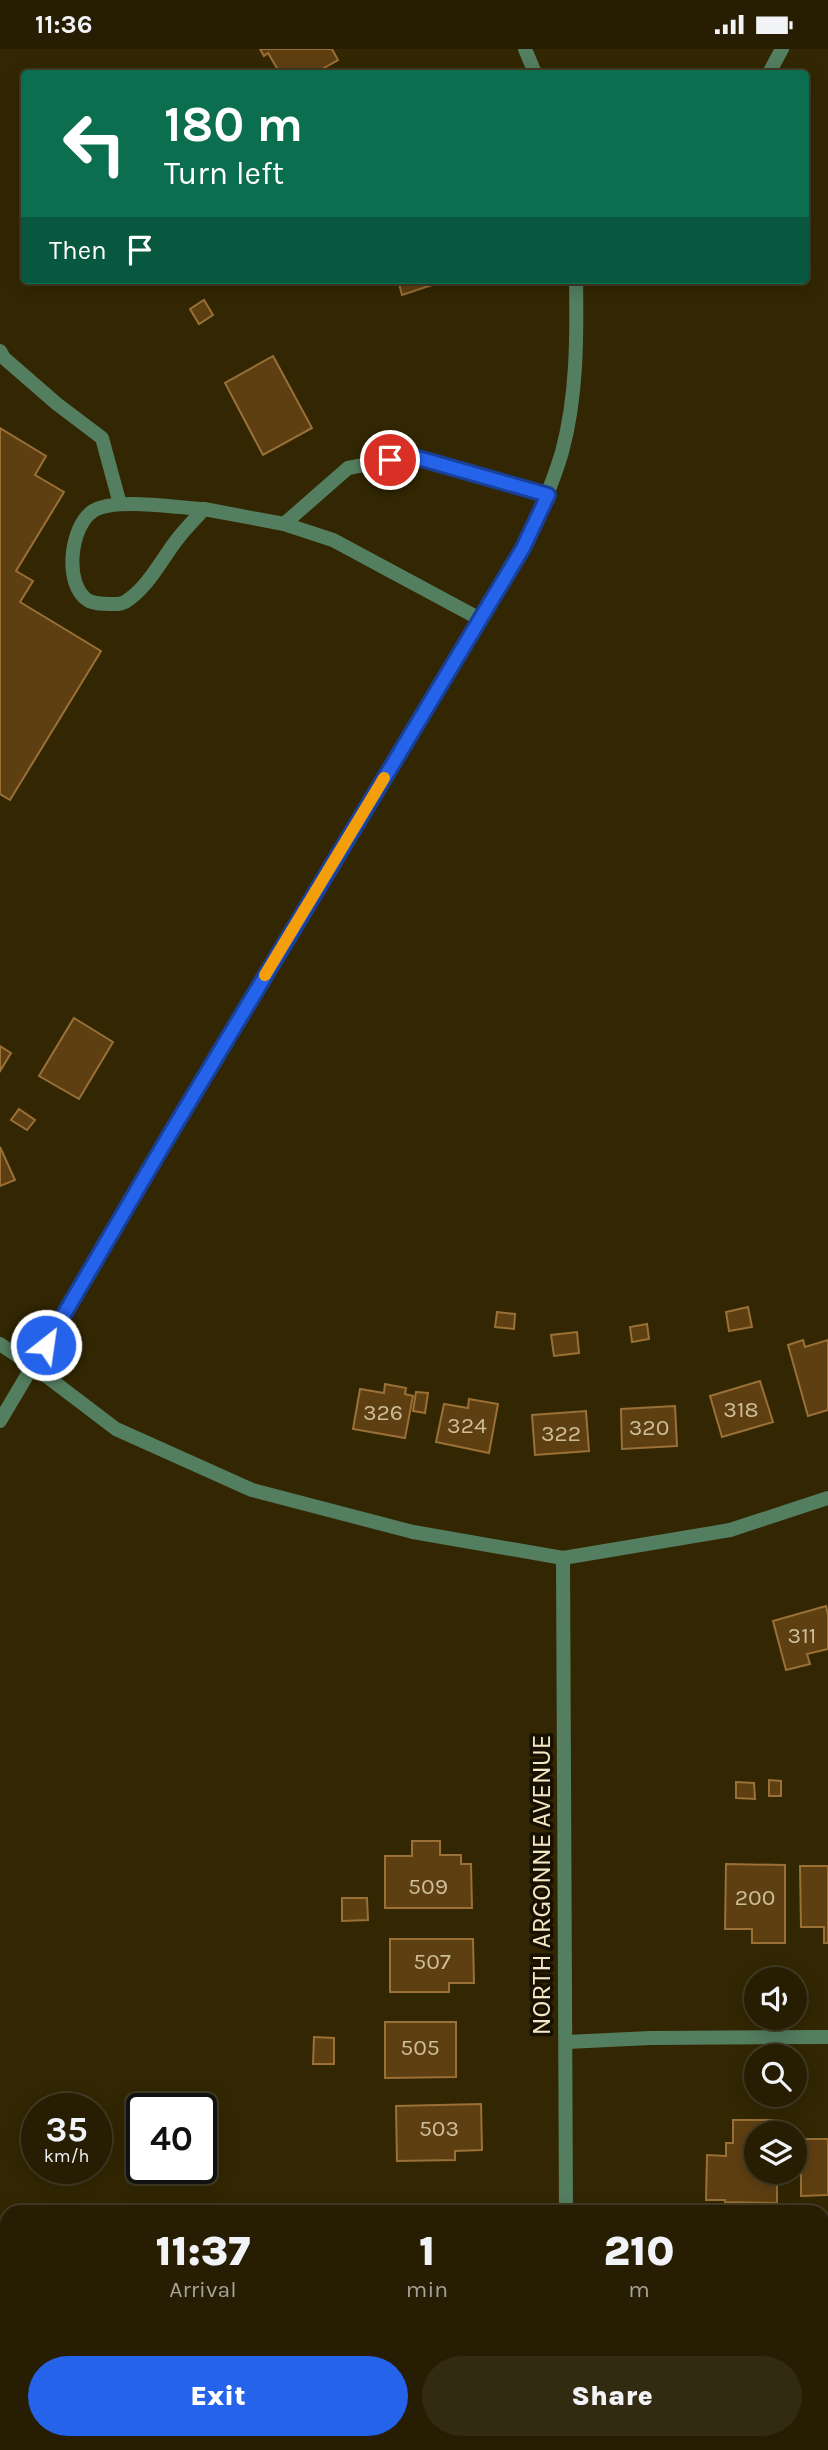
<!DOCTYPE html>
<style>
body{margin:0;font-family:Karla,sans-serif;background:#322a11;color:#f1f3f6;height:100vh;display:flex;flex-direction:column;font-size:26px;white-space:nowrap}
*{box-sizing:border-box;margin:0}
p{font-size:23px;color:#a4a299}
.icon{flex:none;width:38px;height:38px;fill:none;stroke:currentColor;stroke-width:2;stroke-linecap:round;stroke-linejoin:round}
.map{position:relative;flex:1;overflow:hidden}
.drawer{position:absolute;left:0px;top:2156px;width:830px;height:245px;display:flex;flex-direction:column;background:#261d02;border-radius:21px 21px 0 0;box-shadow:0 4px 18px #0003,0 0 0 2px #423b24}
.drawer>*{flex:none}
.banner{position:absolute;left:21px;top:21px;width:788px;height:214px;border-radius:7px;box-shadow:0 4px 18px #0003,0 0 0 2px #423b24;background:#0b6e4f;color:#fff;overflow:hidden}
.controls{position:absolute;left:744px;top:1918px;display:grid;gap:14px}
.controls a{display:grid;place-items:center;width:63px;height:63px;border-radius:50%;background:#261d02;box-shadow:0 4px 18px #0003,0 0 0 2px #423b24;font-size:35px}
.speed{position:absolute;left:21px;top:2044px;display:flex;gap:14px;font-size:35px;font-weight:700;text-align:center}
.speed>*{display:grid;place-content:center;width:91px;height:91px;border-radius:50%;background:#261d02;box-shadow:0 4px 18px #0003,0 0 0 2px #423b24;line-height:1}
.speed small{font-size:18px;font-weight:400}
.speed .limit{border:4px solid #111;border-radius:10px;background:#fff;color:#111}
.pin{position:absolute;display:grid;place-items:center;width:60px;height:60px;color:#fff;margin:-30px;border:4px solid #fff;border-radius:50%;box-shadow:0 2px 7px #0007}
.me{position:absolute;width:77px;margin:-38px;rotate:30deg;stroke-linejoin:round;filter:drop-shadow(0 0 5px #0008)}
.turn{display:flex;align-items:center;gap:24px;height:147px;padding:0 28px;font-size:32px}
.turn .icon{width:91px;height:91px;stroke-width:2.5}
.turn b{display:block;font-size:49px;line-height:60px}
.then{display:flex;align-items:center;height:66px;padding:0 28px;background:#0003;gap:14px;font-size:26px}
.eta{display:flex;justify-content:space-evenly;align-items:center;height:119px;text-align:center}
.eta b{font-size:42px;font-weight:800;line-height:49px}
.primary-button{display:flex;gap:14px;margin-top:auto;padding:14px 28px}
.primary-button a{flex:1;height:80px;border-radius:42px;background:#2563eb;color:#fff;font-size:28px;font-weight:800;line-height:80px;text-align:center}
.primary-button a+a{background:#322a11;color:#f1f3f6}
.status{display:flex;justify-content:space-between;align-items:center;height:49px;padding:0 35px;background:#261d02;direction:ltr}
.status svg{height:19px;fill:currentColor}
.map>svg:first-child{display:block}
.building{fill:#5e3f11;stroke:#9a7036;stroke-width:2}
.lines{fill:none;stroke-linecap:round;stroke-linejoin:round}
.service{stroke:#547e60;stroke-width:14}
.minor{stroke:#547e60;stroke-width:14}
.tertiary{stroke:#547e60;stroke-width:14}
.route-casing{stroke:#184099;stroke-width:18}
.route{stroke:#2563eb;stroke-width:12}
.slow{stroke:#f59e0b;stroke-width:12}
.labels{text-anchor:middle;stroke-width:7;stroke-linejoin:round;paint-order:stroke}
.number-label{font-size:23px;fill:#cdbe99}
.street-label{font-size:26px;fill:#f2e8c6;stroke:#181000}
</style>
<div class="status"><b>11:36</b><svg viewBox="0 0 49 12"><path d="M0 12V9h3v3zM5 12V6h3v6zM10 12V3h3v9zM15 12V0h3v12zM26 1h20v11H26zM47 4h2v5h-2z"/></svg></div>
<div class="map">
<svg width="828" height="2401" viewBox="0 0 828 2401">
<rect width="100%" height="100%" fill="#322702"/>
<g class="building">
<polygon points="260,0 332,0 338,11 315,24 280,24 268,4 264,7"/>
<polygon points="398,231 447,231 402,246"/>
<polygon points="204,251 213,266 199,275 190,260"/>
<polygon points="273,307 312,379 263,406 225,334"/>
<polygon points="0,379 46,407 35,426 64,443 16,522 33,532 20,553 101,602 10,751 0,745"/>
<polygon points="74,969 113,993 79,1050 39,1027"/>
<polygon points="0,997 11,1004 0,1022"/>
<polygon points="19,1060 35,1071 27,1081 11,1071"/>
<polygon points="0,1098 15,1131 0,1137"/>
<polygon points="748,1258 752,1278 729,1282 726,1263"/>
<polygon points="497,1263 515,1265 514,1280 495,1278"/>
<polygon points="647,1275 649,1290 632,1293 630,1278"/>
<polygon points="577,1283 579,1304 554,1307 551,1286"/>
<polygon points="803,1291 805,1298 828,1291 828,1361 808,1367 788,1296"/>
<polygon points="760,1332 773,1373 722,1388 710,1347"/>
<polygon points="385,1335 406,1339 405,1345 413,1347 405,1389 353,1380 360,1340 384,1344"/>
<polygon points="416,1343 428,1344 425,1364 413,1362"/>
<polygon points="469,1350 498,1355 489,1404 436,1393 444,1355 468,1359"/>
<polygon points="675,1357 677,1397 622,1400 621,1360"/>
<polygon points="586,1362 589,1402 535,1406 532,1366"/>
<polygon points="826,1557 828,1566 828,1600 807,1605 810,1615 786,1621 773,1572"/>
<polygon points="769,1731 781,1732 781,1747 769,1747"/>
<polygon points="736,1733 754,1734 755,1750 736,1749"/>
<polygon points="412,1792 440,1792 440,1806 461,1806 461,1815 471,1815 472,1859 385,1859 385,1807 412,1807"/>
<polygon points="726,1815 785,1816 785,1894 752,1894 752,1880 725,1880"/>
<polygon points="800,1817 828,1817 828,1894 824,1894 824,1878 801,1878"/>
<polygon points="342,1849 367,1849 368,1871 342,1872"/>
<polygon points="390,1890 473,1890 474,1934 449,1934 449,1943 390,1943"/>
<polygon points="385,1973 456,1973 456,2028 385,2029"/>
<polygon points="314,1988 334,1989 334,2015 313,2015"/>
<polygon points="481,2055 482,2101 455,2102 455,2111 397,2112 396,2057"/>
<polygon points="733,2071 777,2071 777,2084 756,2084 756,2123 777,2123 777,2154 725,2153 725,2151 706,2151 707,2106 726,2107 726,2094 733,2094"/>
<polygon points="801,2090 828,2090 828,2146 801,2147"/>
<polygon points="0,2353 7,2357 7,2377 0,2373"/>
<polygon points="57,2394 84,2394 88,2395 87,2401 55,2401"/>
<rect x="643" y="2394" width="81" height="7"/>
</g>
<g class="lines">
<g class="service">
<polyline points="0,302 4,309 57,355 102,389 120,455"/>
<path d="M204 460C178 459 115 448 93 462 70 477 63 537 89 552 96 555 103 555 110 555 116 555 120 556 125 553 149 538 162 509 179 488 187 478 196 469 204 460L284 475 333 491 480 570"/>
<polyline points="284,475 348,419 411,407 548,446"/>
</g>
<g class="minor">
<polyline points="769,24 782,0"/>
<polyline points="0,1295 33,1317"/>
<polyline points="563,1509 566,2163"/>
<polyline points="567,1993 650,1989 828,1988"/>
<polyline points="566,2401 566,2394"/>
</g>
<g class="tertiary">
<polyline points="525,0 535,24"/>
<polyline points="33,1317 116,1380 252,1441 413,1483 563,1509 730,1481 828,1449"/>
<path d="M0 1372 167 1090 523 499C538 467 552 437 562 403 577 348 577 288 576 231"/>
</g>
</g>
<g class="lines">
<g class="route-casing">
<polyline id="route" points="46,1296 167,1090 523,499 548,446 411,407 390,411"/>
</g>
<use href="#route" class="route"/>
<polyline class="slow" points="265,926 384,729"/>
</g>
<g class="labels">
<g class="number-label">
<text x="741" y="1368">318</text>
<text x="383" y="1371">326</text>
<text x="467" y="1384">324</text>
<text x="649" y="1386">320</text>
<text x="561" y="1392">322</text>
<text x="802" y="1594">311</text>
<text x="428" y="1845">509</text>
<text x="755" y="1856">200</text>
<text x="432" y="1920">507</text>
<text x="420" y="2006">505</text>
<text x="439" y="2087">503</text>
</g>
<g class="street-label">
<text transform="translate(541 1836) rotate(-90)" y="9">NORTH ARGONNE AVENUE</text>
</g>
</g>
</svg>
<div class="controls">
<a><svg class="icon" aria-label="sound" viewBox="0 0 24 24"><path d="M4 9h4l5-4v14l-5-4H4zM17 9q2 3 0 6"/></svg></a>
<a><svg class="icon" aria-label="search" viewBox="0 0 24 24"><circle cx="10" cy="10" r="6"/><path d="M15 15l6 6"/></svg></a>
<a><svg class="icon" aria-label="layers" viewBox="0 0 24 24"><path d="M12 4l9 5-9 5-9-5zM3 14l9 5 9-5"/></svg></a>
</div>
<div class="speed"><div>35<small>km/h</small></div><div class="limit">40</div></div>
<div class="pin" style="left:390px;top:411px;background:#d93025"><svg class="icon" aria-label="arrive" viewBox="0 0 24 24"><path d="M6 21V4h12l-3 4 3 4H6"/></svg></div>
<svg class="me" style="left:46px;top:1296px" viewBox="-20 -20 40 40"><circle r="17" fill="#2563eb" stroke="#fff" stroke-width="3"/><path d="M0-11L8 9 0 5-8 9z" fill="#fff"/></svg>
<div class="banner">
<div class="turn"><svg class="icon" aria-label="left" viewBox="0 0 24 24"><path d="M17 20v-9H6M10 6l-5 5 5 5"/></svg><div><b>180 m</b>Turn left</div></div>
<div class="then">Then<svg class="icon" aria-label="arrive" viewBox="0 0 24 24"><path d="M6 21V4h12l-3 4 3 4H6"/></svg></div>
</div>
<section class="drawer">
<div class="eta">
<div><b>11:37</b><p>Arrival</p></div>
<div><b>1</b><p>min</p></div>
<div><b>210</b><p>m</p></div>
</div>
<div class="primary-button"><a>Exit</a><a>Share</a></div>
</section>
</div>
